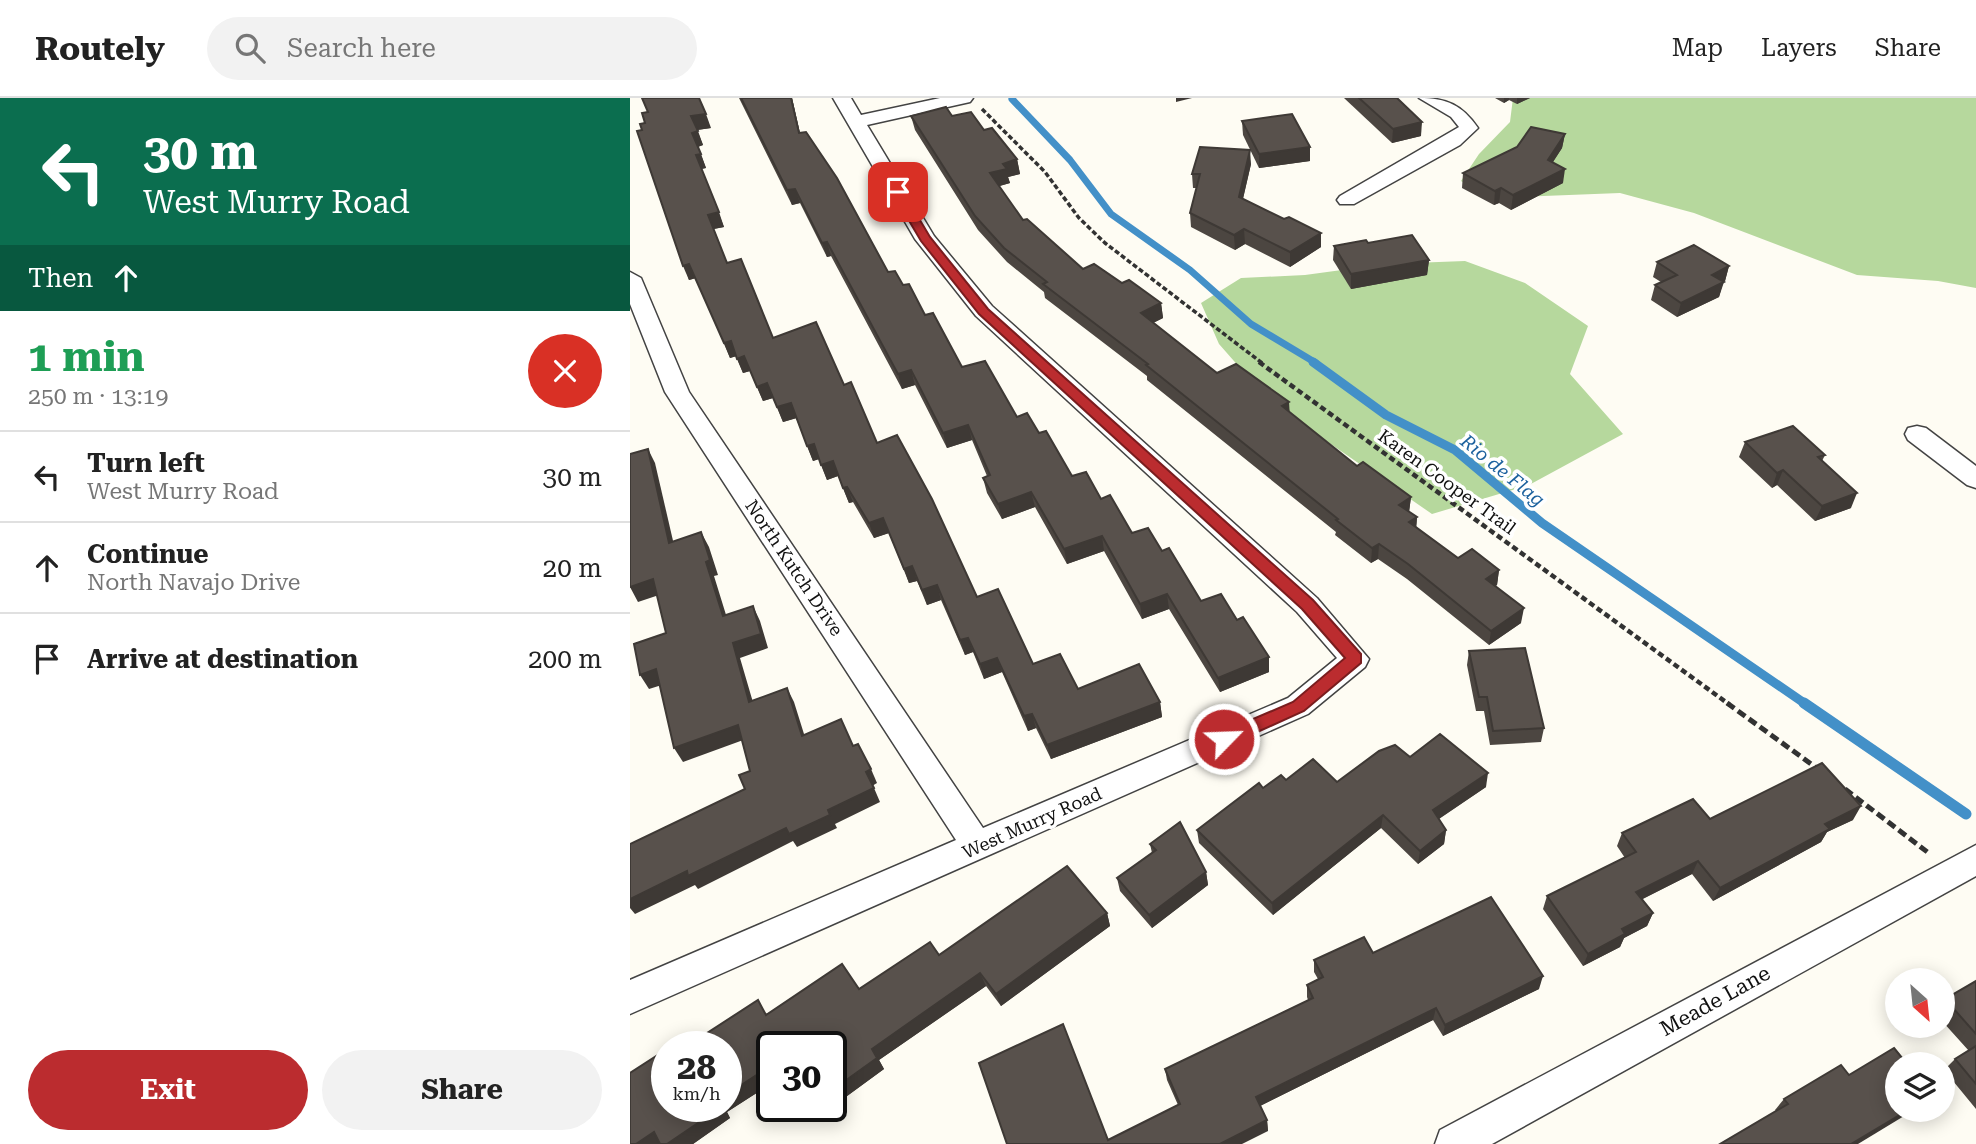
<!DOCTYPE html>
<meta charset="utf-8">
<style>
body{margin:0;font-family:"Roboto Serif",serif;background:#f2f2f2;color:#222;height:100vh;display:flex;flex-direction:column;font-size:26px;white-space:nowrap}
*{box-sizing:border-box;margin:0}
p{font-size:23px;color:#767676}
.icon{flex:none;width:38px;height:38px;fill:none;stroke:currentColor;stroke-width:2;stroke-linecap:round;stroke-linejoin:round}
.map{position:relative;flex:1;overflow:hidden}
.drawer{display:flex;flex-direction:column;background:#fff;width:630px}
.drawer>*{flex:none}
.top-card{background:#0b6e4f;color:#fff;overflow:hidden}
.needle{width:46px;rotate:153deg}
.tools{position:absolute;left:1255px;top:870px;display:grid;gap:14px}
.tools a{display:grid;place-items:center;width:70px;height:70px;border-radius:50%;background:#fff;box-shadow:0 4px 18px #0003;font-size:35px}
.speed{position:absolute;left:21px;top:933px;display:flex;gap:14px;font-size:35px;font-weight:700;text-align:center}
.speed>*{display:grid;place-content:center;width:91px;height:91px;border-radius:50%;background:#fff;box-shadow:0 4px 18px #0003;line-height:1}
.speed small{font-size:18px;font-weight:400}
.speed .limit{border:4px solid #111;border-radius:10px;background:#fff;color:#111}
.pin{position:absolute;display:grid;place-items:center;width:60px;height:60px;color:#fff;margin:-30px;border-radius:14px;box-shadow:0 4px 10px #0006}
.me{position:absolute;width:77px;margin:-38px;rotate:66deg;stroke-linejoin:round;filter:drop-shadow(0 0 5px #0008)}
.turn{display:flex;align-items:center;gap:24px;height:147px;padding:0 28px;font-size:32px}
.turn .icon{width:91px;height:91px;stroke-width:2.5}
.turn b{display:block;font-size:49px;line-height:60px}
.then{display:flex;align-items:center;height:66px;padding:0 28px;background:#0003;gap:14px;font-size:26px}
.round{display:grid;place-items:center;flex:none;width:74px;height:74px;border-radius:37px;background:#f2f2f2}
.head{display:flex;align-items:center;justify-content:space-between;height:119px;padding:0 28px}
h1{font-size:42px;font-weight:700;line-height:52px;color:#1e9e55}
.primary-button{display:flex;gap:14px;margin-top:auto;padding:14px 28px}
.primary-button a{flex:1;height:80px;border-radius:42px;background:#bb2c2f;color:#fff;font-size:28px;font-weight:700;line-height:80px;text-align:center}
.primary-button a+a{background:#f2f2f2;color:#222}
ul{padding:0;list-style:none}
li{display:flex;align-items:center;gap:21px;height:91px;padding:0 28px;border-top:2px solid #e0e0e0}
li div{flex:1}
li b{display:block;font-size:26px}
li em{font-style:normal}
header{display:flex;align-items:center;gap:42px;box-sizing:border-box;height:98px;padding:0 35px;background:#fff;border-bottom:2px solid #e0e0e0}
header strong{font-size:33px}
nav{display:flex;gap:38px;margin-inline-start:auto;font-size:24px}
.search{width:490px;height:63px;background:#f2f2f2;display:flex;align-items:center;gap:18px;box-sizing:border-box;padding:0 24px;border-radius:38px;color:#767676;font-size:26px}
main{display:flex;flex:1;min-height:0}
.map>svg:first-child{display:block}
.forest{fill:#b6d89d}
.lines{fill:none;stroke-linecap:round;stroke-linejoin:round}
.stream-far2{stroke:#4390c8;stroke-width:7}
.stream-far1{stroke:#4390c8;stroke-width:9}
.stream{stroke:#4390c8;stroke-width:11}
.street-casing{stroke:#434343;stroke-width:3}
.path-far2{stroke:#323232;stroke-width:3.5;stroke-dasharray:5 2.5;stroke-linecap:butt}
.path-far1{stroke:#323232;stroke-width:4.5;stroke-dasharray:6 3.5;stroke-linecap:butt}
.path{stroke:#323232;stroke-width:5;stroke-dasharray:9 4.5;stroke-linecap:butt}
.street{fill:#fff;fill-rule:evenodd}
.wall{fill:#4c4641}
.shaded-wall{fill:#3e3935}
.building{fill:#58514c;stroke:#3e3935;stroke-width:2}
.route{fill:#bb2c2f;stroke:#7a1d1f;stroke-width:2}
.labels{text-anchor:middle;stroke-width:7;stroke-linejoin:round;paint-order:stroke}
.street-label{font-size:18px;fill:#101010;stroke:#fff}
.water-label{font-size:19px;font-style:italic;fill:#1d629e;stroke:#fff}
.near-street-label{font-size:21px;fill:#101010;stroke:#fff}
</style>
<header>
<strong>Routely</strong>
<div class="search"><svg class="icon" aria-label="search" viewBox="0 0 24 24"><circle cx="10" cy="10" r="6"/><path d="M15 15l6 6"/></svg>Search here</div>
<nav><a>Map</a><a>Layers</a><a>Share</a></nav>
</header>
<main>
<section class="drawer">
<div class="top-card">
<div class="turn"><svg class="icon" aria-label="left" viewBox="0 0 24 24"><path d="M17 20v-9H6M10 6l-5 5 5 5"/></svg><div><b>30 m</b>West Murry Road</div></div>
<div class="then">Then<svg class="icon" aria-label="ahead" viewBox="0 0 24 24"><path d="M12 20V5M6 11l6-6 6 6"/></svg></div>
</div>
<div class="head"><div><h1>1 min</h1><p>250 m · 13:19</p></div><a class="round" style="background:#d93025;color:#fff"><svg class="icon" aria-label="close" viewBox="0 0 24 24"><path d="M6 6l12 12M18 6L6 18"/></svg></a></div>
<ul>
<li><svg class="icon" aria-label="left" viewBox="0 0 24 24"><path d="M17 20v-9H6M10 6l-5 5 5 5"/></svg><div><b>Turn left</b><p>West Murry Road</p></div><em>30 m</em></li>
<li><svg class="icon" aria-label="ahead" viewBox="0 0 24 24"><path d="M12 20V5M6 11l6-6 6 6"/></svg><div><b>Continue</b><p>North Navajo Drive</p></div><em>20 m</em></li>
<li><svg class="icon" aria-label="arrive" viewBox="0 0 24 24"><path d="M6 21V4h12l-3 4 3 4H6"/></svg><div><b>Arrive at destination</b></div><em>200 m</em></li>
</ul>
<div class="primary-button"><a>Exit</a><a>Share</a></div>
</section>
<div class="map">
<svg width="1346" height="1046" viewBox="0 0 1346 1046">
<rect width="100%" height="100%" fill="#fefcf3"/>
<g class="forest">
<polygon points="883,0 1346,0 1346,190 1308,183 1227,177 1064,115 990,95 858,100 831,83 849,56 880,24"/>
<polygon points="835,163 895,185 958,228 940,276 993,336 899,387 802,416 640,304 589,246 571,205 611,180 675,177 756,166"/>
</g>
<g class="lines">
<polyline class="stream-far2" points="382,1 440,62 481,116 560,172 621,226 686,265"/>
<polyline class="stream-far1" points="683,264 756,317 825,352 912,425 1177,607"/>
<polyline class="stream" points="1174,605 1336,716"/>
<g class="street-casing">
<g id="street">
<polygon points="203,0 221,0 231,17 310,0 343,0 340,4 237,27 304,138 362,208 687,500 739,561 735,569 678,616 0,916 0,882 326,742 35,294 0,206 0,174 11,180 59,294 353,730 658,600 707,560 667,514 346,218 285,141"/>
<path d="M789 0C817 0 832 7 848 30L830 47 724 106H710L707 102 710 98 829 29 821 19Z"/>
<polygon points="1287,328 1296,330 1346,368 1346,390 1337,387 1278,342 1275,336 1278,330"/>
<polygon points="1346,747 1346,778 862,1046 805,1046 810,1032"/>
</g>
</g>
<polyline class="path-far2" points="352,11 415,74 449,120 475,145 632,265"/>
<polyline class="path-far1" points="629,264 1100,607"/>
<g class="path">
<polyline points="1097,605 1188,671"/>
<polyline points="1215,691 1300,756"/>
</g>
<use href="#street" class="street"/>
</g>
<g class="wall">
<polygon points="109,0 162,0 170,35 258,174 273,187 332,269 387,319 409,335 442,378 471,401 502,435 532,453 571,503 639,574 590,594 539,511 512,521 474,453 437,466 405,409 372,421 357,395 353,380 357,378 342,342 317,350 285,287 272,291 201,158 197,159 170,105 162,107"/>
<polygon points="714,0 767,0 791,38 762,45"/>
<polygon points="865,0 900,0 887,6 879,2 874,5"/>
<polygon points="18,14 81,30 67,32 73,47 68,49 76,70 71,71 94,129 84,131 97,165 143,240 214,287 247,345 347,499 403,566 448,591 530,604 532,619 421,661 406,630 398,633 372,574 354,581 343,554 335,557 311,502 297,507 287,483 279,485 259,435 244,440 223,404 219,405 208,378 197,382 189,361 183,363 166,320 153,324 143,300 133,303 120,273 113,275 106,258 100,260 66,180 59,182 12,32 15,25"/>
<polygon points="281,18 322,18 354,32 387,61 390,76 378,79 380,85 369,88 393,122 453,171 492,185 531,205 533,220 523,225 587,275 659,314 727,368 781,399 779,414 787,419 786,429 828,460 869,472 867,487 865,488 891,525 859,547 777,481 748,461 741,465 705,437 706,434 517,282 517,278 415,200 414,194 377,164 348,132 285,32"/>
<polygon points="612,23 680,49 680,63 629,70 613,37"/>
<polygon points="935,36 932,50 923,64 933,85 881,112 869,105 864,107 832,90 833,75"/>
<polygon points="621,66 613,101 654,121 691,135 691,149 660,169 615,146 605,152 561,129 560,115 567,90 563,90 562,76"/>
<polygon points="738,145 799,162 797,177 721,191 703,162 704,148"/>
<polygon points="1027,164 1099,168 1095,183 1093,184 1089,199 1047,219 1021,202 1025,187 1031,184 1023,179"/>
<polygon points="1115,344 1195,357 1192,363 1221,410 1185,423 1147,387 1142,390 1109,359"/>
<polygon points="839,553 914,630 911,644 860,647 854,613 846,613 837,567"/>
<polygon points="780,659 856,689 809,721 816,732 814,746 788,766 751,730 643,817 569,745 567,732 633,690 707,684"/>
<polygon points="1080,721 1223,722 1197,734 1191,744 1083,803 1062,776 1012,801 1023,815 1017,828 994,840 990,849 953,868 913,811 917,798 995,760 987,748 992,735"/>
<polygon points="520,746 576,774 578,787 522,830 490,793 487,780 522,755"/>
<polygon points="477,815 480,828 371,908 356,888 249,962 254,971 187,1020 142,948 142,985 97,1014 100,1020 63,1046 62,944 138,915 229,891 309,857"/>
<polygon points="743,855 909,891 813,938 803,922 630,1008 637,1022 638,1033 478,1042 548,1007 537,982 535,971 678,902 677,899 677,887 688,881 684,874 684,862"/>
<polygon points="1346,883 1346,1011 1314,972 1325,961 1339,953 1312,923 1312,904 1315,901"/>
<polygon points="1154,1001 1228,1046 1146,1013 1145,1012"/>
</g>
<g class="shaded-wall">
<polygon points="161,0 162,0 173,49 169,35"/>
<polygon points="546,0 562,0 546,4"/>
<polygon points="874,0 879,0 879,2 874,5"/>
<polygon points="887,0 900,0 887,6"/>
<polygon points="76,16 81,30 67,32 61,18"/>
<polygon points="792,24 791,38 762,45 763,31"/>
<polygon points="68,33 73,47 67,49 62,35"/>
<polygon points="935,36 932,50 915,76 918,62"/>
<polygon points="680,49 680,63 629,70 629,56"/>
<polygon points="620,52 621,66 610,113 609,99"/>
<polygon points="71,56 76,70 71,71 66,57"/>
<polygon points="387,61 390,76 378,79 380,85 363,90 360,75 373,66"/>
<polygon points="935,71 933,85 881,112 883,97"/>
<polygon points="871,90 869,105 864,107 865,93"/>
<polygon points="165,91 170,105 162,107 157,92"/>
<polygon points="89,114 94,129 83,131 78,117"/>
<polygon points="614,131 615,146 605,152 604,137"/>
<polygon points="691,135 691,149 660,169 660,154"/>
<polygon points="197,144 201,158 197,159 192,145"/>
<polygon points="799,162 797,177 721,191 721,176"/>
<polygon points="59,166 66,180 59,182 53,168"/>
<polygon points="1099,168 1095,183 1078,191 1082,177"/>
<polygon points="1094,184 1089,199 1047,219 1051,205"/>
<polygon points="531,205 533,220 513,230 511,215"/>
<polygon points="101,243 107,258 100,260 94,245"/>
<polygon points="114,258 120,273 113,275 107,261"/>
<polygon points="281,272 285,287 272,291 268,276"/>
<polygon points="137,285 143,300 133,303 127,289"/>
<polygon points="659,304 660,319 652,308"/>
<polygon points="161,305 167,320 153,324 147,309"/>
<polygon points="338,327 342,342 317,350 313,335"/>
<polygon points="184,346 189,361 183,363 177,348"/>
<polygon points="18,351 25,365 47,460 39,445"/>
<polygon points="203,363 208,378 197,382 191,367"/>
<polygon points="1153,372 1147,387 1142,390 1147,375"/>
<polygon points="217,389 223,404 219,405 213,390"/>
<polygon points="401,394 405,409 372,421 368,406"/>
<polygon points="1227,395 1221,410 1185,423 1192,408"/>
<polygon points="781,399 779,414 769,407"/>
<polygon points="787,419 786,434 779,424"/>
<polygon points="253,420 259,435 244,440 239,425"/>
<polygon points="71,434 79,449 88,477 84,478 101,533 93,518 76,464"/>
<polygon points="472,438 474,453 437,466 434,451"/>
<polygon points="749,446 748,461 741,465 742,450"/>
<polygon points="282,468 287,483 279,485 274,471"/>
<polygon points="869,472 867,487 854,495 856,481"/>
<polygon points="23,481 32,496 8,504 0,489"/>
<polygon points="307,487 311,502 297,507 292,492"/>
<polygon points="537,496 539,511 512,521 510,506"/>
<polygon points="123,508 130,523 138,550 110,560 127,618 119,604 103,545"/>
<polygon points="894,510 891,525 859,547 861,533"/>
<polygon points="338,540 343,554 335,557 330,542"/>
<polygon points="639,559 639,574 590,594 588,580"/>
<polygon points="367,560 372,574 354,581 350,566"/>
<polygon points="26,571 35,586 19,591 10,577"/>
<polygon points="157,590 164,604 179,652 172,638"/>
<polygon points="530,604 532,619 421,661 417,647"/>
<polygon points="402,616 406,630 398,633 394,618"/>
<polygon points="108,627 116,641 53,664 44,650"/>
<polygon points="241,671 247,685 242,688 236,674"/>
<polygon points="858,675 856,689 801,726 803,712"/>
<polygon points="244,690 250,704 205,726 207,730 167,749 163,743 68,791 65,787 5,816 0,810 0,801 57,773 198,712"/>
<polygon points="1231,708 1223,722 1197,734 1191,744 1083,803 1090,790 1195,726"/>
<polygon points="753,717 751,730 643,817 642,805"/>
<polygon points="816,732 814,746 788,766 790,753"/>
<polygon points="1068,763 1062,776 1001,807 1006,794"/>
<polygon points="576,774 578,787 522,830 519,817"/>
<polygon points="477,815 480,828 371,908 366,896"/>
<polygon points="1023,815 1017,828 994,840 990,849 953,868 958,856 992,831"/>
<polygon points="350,875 356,888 249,962 254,971 187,1020 178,1009 180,1008 201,1008 201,993 242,951"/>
<polygon points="913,878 909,891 813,938 815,927"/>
<polygon points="806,910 803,922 626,1010 626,999"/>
<polygon points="142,967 142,985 97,1014 100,1020 63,1046 37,1046 89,1008 96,1008 96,997"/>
<polygon points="1278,1012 1284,1012 1228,1046 1221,1046"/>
<polygon points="637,1022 638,1033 612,1046 590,1046"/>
<polygon points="24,1034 34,1046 6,1046"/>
</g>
<g class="building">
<polygon points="12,0 69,0 76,16 61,18 68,33 62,35 71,56 66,57 89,114 78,117 97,165 111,161 143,240 186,224 214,287 221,284 247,345 267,337 302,401 347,499 368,491 403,566 430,556 448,591 509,566 530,604 417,647 402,616 394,618 367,560 350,566 338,540 330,542 307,487 292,492 282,468 274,471 253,420 239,425 217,389 213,390 203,363 191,367 184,346 177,348 161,305 147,309 137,285 127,289 114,258 107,261 101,243 94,245 59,166 53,168 7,33 12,32 10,26 15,25 12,15 18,14"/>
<polygon points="111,0 161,0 169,35 176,34 207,80 258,174 265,173 273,187 279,186 295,217 303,215 332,269 355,263 387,319 397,315 409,335 416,333 442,378 456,374 471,401 480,397 502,435 518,430 532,453 539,450 571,503 591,496 607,522 613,519 639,559 588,580 537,496 510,506 472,438 434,451 401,394 368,406 353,380 360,377 338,327 313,335 281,272 268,276 197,144 192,145 165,91 157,92"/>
<polygon points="729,0 767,0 792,24 763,31"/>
<polygon points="316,9 322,18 341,14 354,32 362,30 387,61 373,66 377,71 360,75 393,122 397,121 453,171 464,166 492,185 499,182 531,205 511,215 587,275 606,266 659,304 652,308 727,368 733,364 781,399 769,407 787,419 779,424 828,460 842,451 869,472 856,481 894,510 861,533 778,466 749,446 742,450 706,422 708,421 516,267 518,266 413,186 417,184 374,150 345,118 281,18"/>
<polygon points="662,16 680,49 629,56 612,23"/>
<polygon points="901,29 935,36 918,62 935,71 883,97 871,90 865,93 833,75 887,49"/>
<polygon points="570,49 620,52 609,99 654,121 659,119 691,135 660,154 614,131 604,137 560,115 570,76 562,76"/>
<polygon points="782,137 799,162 721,176 704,148 736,142 738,145"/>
<polygon points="1064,147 1099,168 1082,177 1094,184 1051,205 1025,187 1047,177 1027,164"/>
<polygon points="1163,328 1195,357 1188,359 1227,395 1192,408 1153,372 1147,375 1115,344"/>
<polygon points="18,351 39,445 71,434 80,462 76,464 93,518 123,508 131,536 103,545 119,604 157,590 172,638 211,621 223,648 228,646 241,671 236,674 244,690 198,712 200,717 159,736 156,730 58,778 57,773 0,801 0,746 115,691 109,677 120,673 108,627 44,650 26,571 10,577 4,546 36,535 23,481 0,489 0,356"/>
<polygon points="895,550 914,630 863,633 857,599 849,599 839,553"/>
<polygon points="810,636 858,675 803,712 816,732 790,753 753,717 642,805 567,732 629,685 633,690 651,677 656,682 683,661 707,684 749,653 765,647 780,659"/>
<polygon points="1192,665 1231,708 1195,726 1200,731 1090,790 1068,763 1006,794 1023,815 992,831 995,836 958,856 917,798 1006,754 992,735 1063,701 1080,721"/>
<polygon points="550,724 576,774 519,817 487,780 526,752 520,746"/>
<polygon points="437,768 477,815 366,896 350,875 242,951 247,960 201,993 201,948 142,948 142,967 96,997 96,948 40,948 56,938 60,946 128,902 136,917 212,866 229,891 300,844 309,857"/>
<polygon points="861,799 913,878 815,927 806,910 626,999 637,1022 590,1046 377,1046 349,965 433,926 478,1042 550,1006 535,971 683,900 677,887 693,879 684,862 734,839 743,855"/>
<polygon points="1346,883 1346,936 1315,901"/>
<polygon points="1346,948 1346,986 1325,961"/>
<polygon points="1264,950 1277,966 1267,966 1267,1012 1278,1012 1221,1046 1090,1046 1158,1006 1154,1001 1211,967 1219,977"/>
<polygon points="37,951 37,1008 89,1008 90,1010 37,1046 30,1046 24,1034 6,1046 0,1046 0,975"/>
</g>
<polygon class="route" points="264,92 272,92 300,139 358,211 683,502 731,556 731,565 674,613 601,646 588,646 586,641 588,636 663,604 715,560 672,511 349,216 291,143 262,94"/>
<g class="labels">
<g class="street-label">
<text transform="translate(817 384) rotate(36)" y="6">Karen Cooper Trail</text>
<text transform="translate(164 470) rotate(56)" y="6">North Kutch Drive</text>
<text transform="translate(402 725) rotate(-24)" y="6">West Murry Road</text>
</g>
<g class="water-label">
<text transform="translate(873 372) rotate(39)" y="7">Rio de Flag</text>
</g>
<g class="near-street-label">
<text transform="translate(1085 903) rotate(-29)" y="7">Meade Lane</text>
</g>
</g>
</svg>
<div class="tools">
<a><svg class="needle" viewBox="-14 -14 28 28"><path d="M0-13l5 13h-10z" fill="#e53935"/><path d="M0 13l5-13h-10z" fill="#767676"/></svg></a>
<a><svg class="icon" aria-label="layers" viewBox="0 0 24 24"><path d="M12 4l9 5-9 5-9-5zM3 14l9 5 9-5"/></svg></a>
</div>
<div class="speed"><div>28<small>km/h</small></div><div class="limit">30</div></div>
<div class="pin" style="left:268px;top:94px;background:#d93025"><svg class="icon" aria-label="arrive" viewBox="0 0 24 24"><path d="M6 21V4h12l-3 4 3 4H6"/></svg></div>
<svg class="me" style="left:594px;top:641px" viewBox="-20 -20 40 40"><circle r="17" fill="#bb2c2f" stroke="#fff" stroke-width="3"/><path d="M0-11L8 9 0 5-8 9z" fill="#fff"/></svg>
</div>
</main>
